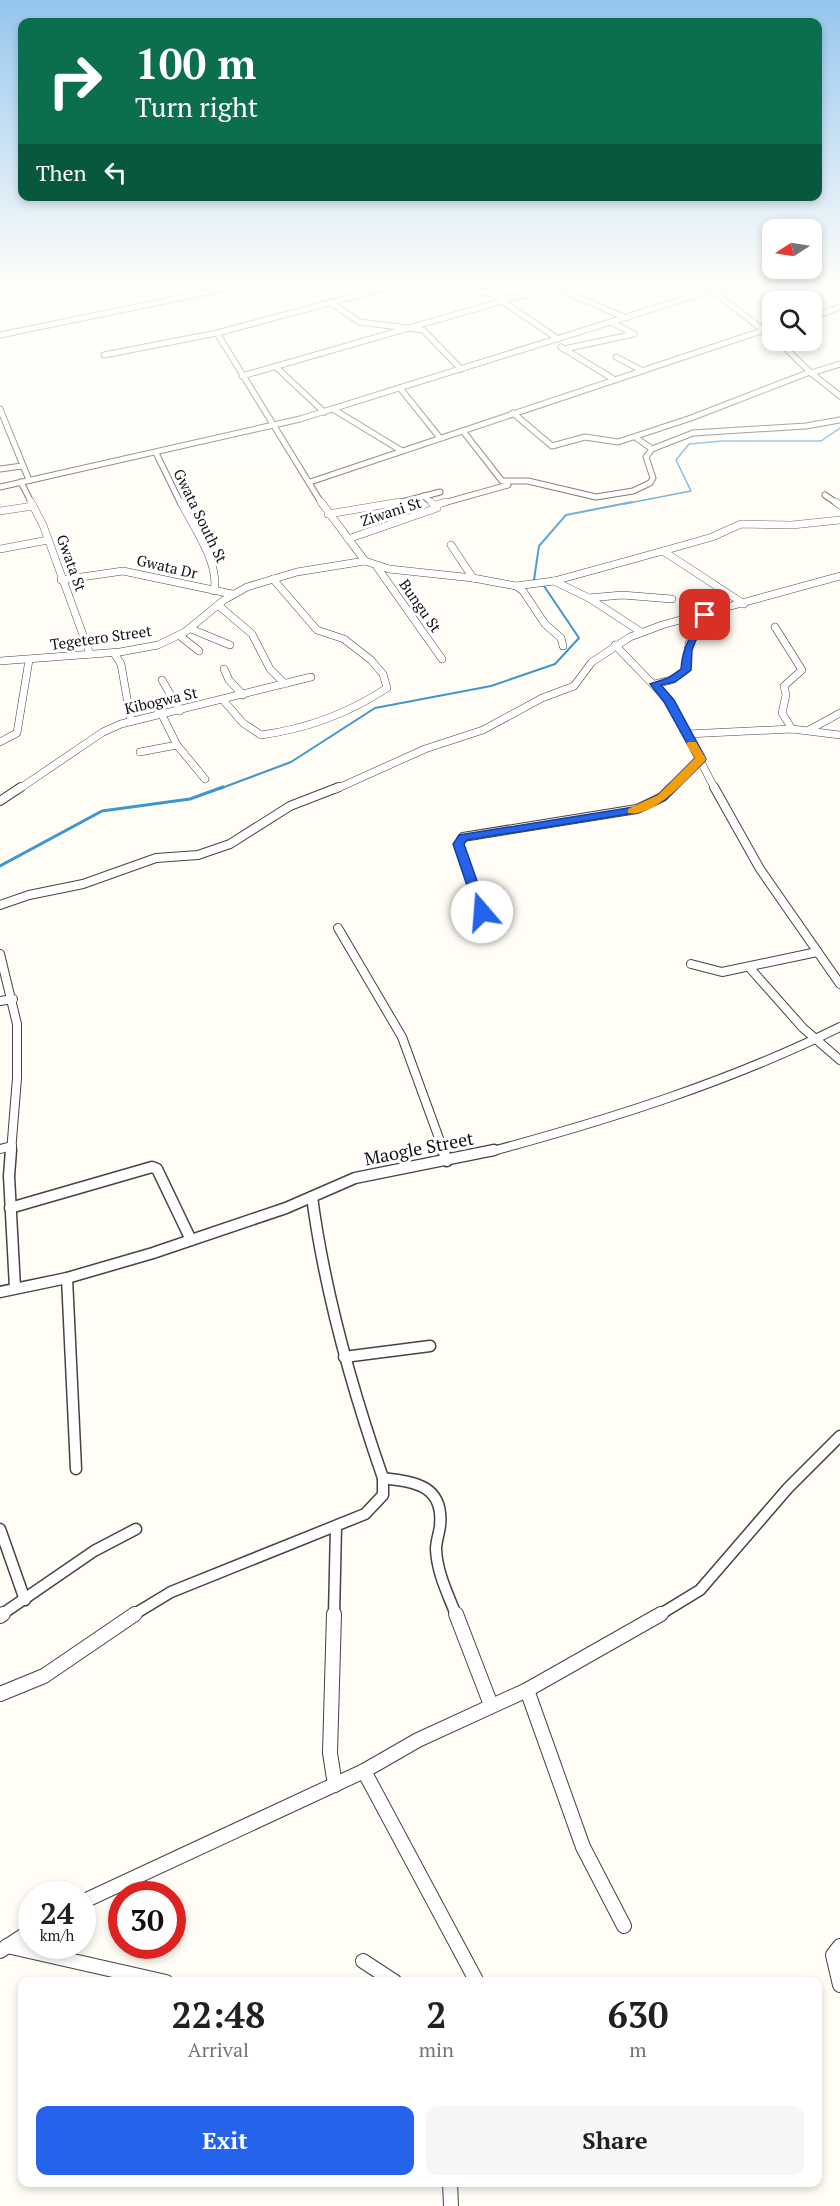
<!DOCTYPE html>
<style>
body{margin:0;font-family:"PT Serif",serif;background:#f6f6f6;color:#202124;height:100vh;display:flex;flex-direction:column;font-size:22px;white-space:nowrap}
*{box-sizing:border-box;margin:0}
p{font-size:20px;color:#757577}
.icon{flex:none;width:33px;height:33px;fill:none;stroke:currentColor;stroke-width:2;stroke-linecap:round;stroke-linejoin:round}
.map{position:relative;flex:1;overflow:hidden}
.panel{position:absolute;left:18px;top:1977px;width:804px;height:210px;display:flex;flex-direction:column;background:#fff;border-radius:12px;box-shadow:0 3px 9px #0003}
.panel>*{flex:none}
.guide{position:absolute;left:18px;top:18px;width:804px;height:183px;border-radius:12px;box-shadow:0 3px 9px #0003;background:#0b6e4f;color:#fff;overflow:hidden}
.needle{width:39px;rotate:258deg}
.tools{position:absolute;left:762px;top:219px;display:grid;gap:12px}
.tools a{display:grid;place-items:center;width:60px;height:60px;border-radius:12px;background:#fff;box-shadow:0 3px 9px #0003;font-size:30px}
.speed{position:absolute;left:18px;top:1881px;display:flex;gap:12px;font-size:30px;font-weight:700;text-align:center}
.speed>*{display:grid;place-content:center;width:78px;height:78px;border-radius:50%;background:#fff;box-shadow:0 3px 9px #0003;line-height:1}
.speed small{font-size:15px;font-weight:400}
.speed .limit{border:9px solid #d22;background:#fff;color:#111}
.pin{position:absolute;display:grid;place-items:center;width:51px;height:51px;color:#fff;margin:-26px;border-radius:12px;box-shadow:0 3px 9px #0006}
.me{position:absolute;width:66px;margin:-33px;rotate:342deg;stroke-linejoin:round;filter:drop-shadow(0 0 4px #0008)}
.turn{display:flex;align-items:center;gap:21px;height:126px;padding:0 18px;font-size:27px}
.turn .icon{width:78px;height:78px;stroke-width:2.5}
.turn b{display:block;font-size:42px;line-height:51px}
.then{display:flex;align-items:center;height:57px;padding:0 18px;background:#0003;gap:12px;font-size:22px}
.eta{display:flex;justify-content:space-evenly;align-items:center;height:102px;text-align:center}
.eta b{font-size:36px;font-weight:700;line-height:42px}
.cta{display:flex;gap:12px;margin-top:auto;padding:12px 18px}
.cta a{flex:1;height:69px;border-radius:12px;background:#2563eb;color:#fff;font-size:24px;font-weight:700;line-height:69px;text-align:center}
.cta a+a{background:#f6f6f6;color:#202124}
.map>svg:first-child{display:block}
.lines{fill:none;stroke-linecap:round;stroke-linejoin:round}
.stream-far2{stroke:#3f96cf;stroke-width:1.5}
.stream-far1{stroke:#3f96cf;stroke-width:2}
.stream{stroke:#3f96cf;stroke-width:3}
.river{fill:#b9e0f7;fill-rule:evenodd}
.street-far4-casing{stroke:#444;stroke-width:7}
.street-far3-casing{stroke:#444;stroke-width:8}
.street-far2-casing{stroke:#444;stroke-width:10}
.street-far1-casing{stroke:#444;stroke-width:13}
.street-casing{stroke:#444;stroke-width:16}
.street-far4{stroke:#fff;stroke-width:5}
.street-far3{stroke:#fff;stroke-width:7}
.street-far2{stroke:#fff;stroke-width:8}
.street-far1{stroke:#fff;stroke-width:10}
.street{stroke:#fff;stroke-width:14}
.route{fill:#2563eb;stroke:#184099;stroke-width:1.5}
.slow{fill:#f59e0b}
.labels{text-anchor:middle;stroke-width:6;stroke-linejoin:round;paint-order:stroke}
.far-street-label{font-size:15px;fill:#111;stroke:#fff}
.street-label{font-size:18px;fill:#111;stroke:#fff}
</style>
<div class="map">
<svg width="840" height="2206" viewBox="0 0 840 2206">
<rect width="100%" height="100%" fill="#fffdf5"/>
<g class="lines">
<polyline class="stream-far2" points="624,504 691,491 676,460 689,444 722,441 821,441 840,428"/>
<polyline class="stream-far1" points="219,789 291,762 375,708 491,686 555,664 579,638 544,586 534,580 539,546 566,515 632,502"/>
<polyline class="stream" points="0,866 102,811 190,799 223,787"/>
<polygon class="river" points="55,280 78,280 34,289 0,289 0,283"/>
<g class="street-far4-casing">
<g id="street-far4">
<polyline points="445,280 508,299"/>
<polyline points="554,287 626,318"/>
<polyline points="712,290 772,337"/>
<polyline points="502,301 558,339"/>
<polyline points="330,302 359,322 423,330 461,369"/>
<polyline points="812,317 840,307"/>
<polyline points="217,333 322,504"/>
<polyline points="0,335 266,280"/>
<polyline points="561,347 615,380"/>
<polyline points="564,349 634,334 611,322"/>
<polyline points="104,355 217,333 414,280"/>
<polyline points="616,357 643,371"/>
<polyline points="276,367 324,412"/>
<polyline points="810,372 840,396"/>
<polyline points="811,373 840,364"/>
<polyline points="242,376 576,280"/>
<polyline points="400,388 440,438"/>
<polyline points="0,409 29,480"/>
<polyline points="333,409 402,451"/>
<polyline points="513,413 552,446 585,437 618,442 691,418 810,372 777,340"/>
<polyline points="463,431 502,481 528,481 596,497 633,491 650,483 653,478 646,457 652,449"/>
<polyline points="635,437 652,449 693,433 806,426 840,420"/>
<polyline points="156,453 181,504"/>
<polyline points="0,469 22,466"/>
<polyline points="21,482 32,504"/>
<polyline points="310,482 764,330"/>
<polyline points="0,487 300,419 745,280"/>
<polyline points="825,495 838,504"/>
<polyline points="424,496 433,504"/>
<polyline points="394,504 440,492"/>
<polyline points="440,504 508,485"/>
</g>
</g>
<g class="street-far3-casing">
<g id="street-far3">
<polyline points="31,502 43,525 90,654"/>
<path d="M181 502C193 527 220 563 214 591"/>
<polyline points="321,502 365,561 389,569 473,578 516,586 523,591 545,624 561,638 563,646"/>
<polyline points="836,502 840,505"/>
<polyline points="436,505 445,502"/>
<polyline points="0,511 33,506"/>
<polyline points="328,514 400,502"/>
<polyline points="348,539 437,508 431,502"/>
<polyline points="451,545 473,578"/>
<polyline points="0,549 48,540"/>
<polyline points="663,551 744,604"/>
<polyline points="377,567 442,659"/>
<polyline points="61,580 123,571 232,594"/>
<polyline points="554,581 589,598 641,632"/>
<polyline points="516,586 554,581 663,551 712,537 741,524 792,525 840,520"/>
<polyline points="589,598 622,595 672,599"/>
<polyline points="218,605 252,634 270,669 285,684"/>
<polyline points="775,627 802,670 784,686 786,695 782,713 792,729"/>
<polyline points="191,629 230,645"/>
<polyline points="180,636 199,651"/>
<polyline points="615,645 669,701 715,789"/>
<polyline points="114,653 121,664 131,721"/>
<polyline points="0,661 120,652 158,645 185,632 224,600 247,587 297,572 365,561"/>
<polyline points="224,669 229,680 243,695"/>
<polyline points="162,680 180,711"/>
<polyline points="655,684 671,680 686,670 689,643 703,626 705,615"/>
<path d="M223 700 243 723 261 735C306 729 349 713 387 688L383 674 371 660 344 639 317 630 273 579"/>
<polyline points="162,715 177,745 205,779"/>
<polyline points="809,730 840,713"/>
<polyline points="687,734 792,729 840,735"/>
<polyline points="0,742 17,733 29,660"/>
<polyline points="140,752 177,745"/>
<polyline points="19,789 103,732 121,724 311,677"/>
<polyline points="336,789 425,749 483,730 542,698 574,686 592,662 630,637 662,625 840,576"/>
<polyline points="671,789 701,759"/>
</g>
</g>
<g class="street-far2-casing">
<g id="street-far2">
<polyline points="714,787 760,869 840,984"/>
<polyline points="0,801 21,787"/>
<polyline points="0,905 29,895 83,884 156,858 198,855 230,844 290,806 339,787"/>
<polyline points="481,912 459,844 463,837 637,809 662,797 672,787"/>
<polyline points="338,928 402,1037 444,1152"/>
<polyline points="0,954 17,1024 17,1078 11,1152"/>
<polyline points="691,964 722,972 817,952"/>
<polyline points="749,967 803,1028 840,1060"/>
<polyline points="0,1001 13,999"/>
<polyline points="0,1149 12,1146"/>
<path d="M489 1152C608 1120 729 1082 840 1027"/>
</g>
</g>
<g class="street-far1-casing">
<g id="street-far1">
<polyline points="11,1150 9,1176 15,1288"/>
<polyline points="443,1150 447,1161"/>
<polyline points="10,1208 152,1167 157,1169 191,1240"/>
<polyline points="67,1278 76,1469"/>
<polyline points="0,1292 67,1278 153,1253 286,1208 355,1178 494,1150"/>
<polyline points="344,1357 430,1346"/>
<path d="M383 1478C415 1482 444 1485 440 1526 439 1534 436 1542 436 1549 437 1573 448 1594 456 1615"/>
<polyline points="0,1529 25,1600"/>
<polyline points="1,1615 94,1551 136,1529"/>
<path d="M133 1615 171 1592 365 1514 383 1495V1478C351 1386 325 1294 312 1197"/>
<polyline points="334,1615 336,1527"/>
<polyline points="659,1615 700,1590 788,1488 840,1436"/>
</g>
</g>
<g class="street-casing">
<g id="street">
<polyline points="334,1614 330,1753 335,1785"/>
<polyline points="456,1614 491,1705"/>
<polyline points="0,1616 3,1614"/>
<polyline points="527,1690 583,1847 624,1926"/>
<polyline points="0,1694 44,1676 135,1614"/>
<polyline points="364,1771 477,1982"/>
<polyline points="82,1902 364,1771 418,1740 527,1690 661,1614"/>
<polyline points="7,1946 166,1982"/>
<polyline points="840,1946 833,1955 840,1985"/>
<polyline points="0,1951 32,1930"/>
<polyline points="363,1961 395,1982"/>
<polyline points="450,2182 451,2206"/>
</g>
</g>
<use href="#street-far4" class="street-far4"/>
<use href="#street-far3" class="street-far3"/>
<use href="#street-far2" class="street-far2"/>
<use href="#street-far1" class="street-far1"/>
<use href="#street" class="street"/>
</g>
<linearGradient id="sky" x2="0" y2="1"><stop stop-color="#95c6ee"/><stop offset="0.48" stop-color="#fffefa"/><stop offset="1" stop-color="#fffefa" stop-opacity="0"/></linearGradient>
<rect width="840" height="589" fill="url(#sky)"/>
<path class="route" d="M702 613 710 615 709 625 696 640 692 650 691 670 675 682 661 685 674 700 706 759 705 761 666 800 641 812 467 840 464 844 488 912 477 915 453 844 459 835 634 807 658 795 695 758 664 702 650 684 668 678 681 669C683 642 693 636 702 613Z"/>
<path class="slow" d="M688 742H696L706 759 705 761C688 778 654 818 628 813V809L658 795 695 758 686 744Z"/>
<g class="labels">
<g class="far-street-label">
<text transform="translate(391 512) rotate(-18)" y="5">Ziwani St</text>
<text transform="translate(200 516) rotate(64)" y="5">Gwata South St</text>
<text transform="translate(71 563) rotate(70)" y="5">Gwata St</text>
<text transform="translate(167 567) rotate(13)" y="5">Gwata Dr</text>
<text transform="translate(420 606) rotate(55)" y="5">Bungu St</text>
<text transform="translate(101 638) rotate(-8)" y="5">Tegetero Street</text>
<text transform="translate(161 701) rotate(-13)" y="5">Kibogwa St</text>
</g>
<g class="street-label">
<text transform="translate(419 1149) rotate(-11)" y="6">Maogle Street</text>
</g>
</g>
</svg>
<div class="tools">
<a><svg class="needle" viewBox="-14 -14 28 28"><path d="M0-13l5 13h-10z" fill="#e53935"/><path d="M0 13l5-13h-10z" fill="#757577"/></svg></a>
<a><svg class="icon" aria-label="search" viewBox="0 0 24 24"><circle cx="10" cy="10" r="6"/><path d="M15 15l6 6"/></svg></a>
</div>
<div class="speed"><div>24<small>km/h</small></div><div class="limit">30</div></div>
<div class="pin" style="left:705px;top:615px;background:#d93025"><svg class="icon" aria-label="arrive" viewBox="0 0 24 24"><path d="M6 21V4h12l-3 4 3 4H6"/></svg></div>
<svg class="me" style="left:482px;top:912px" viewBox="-20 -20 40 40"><circle r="19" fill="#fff"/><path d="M0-13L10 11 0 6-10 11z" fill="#2563eb"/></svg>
<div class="guide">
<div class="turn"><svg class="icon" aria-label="right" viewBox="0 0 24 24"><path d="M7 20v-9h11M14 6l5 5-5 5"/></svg><div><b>100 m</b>Turn right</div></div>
<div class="then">Then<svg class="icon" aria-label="left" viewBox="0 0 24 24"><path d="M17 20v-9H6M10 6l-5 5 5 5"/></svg></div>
</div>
<section class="panel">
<div class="eta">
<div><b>22:48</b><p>Arrival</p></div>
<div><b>2</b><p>min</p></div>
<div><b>630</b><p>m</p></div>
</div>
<div class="cta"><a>Exit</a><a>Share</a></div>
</section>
</div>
